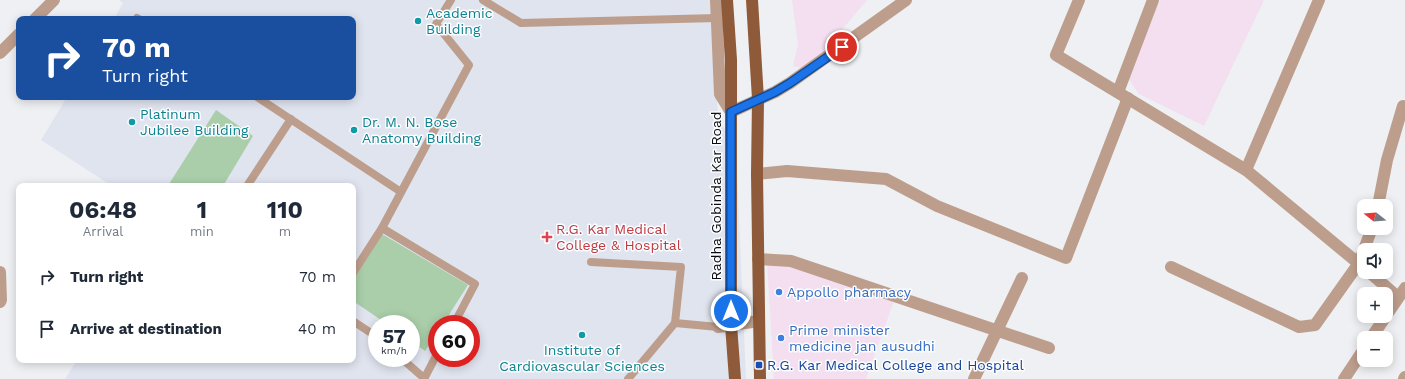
<!DOCTYPE html>
<meta charset="utf-8">
<style>
body{margin:0;font-family:"Work Sans",sans-serif;background:#f2f2f3;color:#1f2937;height:100vh;display:flex;flex-direction:column;font-size:15px;white-space:nowrap}
*{box-sizing:border-box;margin:0}
p{font-size:13px;color:#747a83}
.icon{flex:none;width:22px;height:22px;fill:none;stroke:currentColor;stroke-width:2;stroke-linecap:round;stroke-linejoin:round}
.map{position:relative;flex:1;overflow:hidden}
.side{position:absolute;left:16px;top:183px;width:340px;height:180px;display:flex;flex-direction:column;background:#fff;border-radius:8px;box-shadow:0 2px 10px #0003}
.side>*{flex:none}
.guide{position:absolute;left:16px;top:16px;width:340px;height:84px;border-radius:8px;box-shadow:0 2px 10px #0003;background:#1a4fa0;color:#fff;overflow:hidden}
.needle{width:26px;rotate:287deg}
.controls{position:absolute;left:1357px;top:199px;display:grid;gap:8px}
.controls a{display:grid;place-items:center;width:36px;height:36px;border-radius:8px;background:#fff;box-shadow:0 2px 10px #0003;font-size:20px}
.speed{position:absolute;left:368px;top:315px;display:flex;gap:8px;font-size:20px;font-weight:700;text-align:center}
.speed>*{display:grid;place-content:center;width:52px;height:52px;border-radius:50%;background:#fff;box-shadow:0 2px 10px #0003;line-height:1}
.speed small{font-size:10px;font-weight:400}
.speed .limit{border:6px solid #d22;background:#fff;color:#111}
.pin{position:absolute;display:grid;place-items:center;width:34px;height:34px;color:#fff;margin:-17px;border:2px solid #fff;border-radius:50%;box-shadow:0 1px 4px #0007}
.me{position:absolute;width:44px;margin:-22px;rotate:0deg;stroke-linejoin:round;filter:drop-shadow(0 0 3px #0008)}
.turn{display:flex;align-items:center;gap:14px;height:84px;padding:0 20px;font-size:18px}
.turn .icon{width:52px;height:52px;stroke-width:2.5}
.turn b{display:block;font-size:28px;line-height:34px}
.eta{display:flex;justify-content:space-evenly;align-items:center;height:68px;text-align:center}
.eta b{font-size:24px;font-weight:700;line-height:28px}
ul{padding:0;list-style:none}
li{display:flex;align-items:center;gap:12px;height:52px;padding:0 20px}
li div{flex:1}
li b{display:block;font-size:15px}
li em{font-style:normal}
.map>svg:first-child{display:block}
.built{fill:#e0e4ef;fill-rule:evenodd}
.industrial{fill:#f3dfef}
.green{fill:#aacea9}
.lines{fill:none;stroke-linecap:round;stroke-linejoin:round}
.service{stroke:#bd9e8d;stroke-width:8}
.minor{stroke:#bd9e8d;stroke-width:12}
.tertiary{stroke:#bd9e8d;stroke-width:12}
.primary{stroke:#8e5a39;stroke-width:12}
.route-casing{stroke:#114b97;stroke-width:10}
.route{stroke:#1a73e8;stroke-width:7}
.culture-dot{fill:#0f9aa8;stroke:#fcfdff;stroke-width:1.5}
.health-dot{fill:#e0444e;stroke:#fcfdff;stroke-width:1.5}
.shop-dot{fill:#3f7fe0;stroke:#fcfdff;stroke-width:1.5}
.transit-dot{fill:#1a4fb4;stroke:#fcfdff;stroke-width:1.5}
.labels{text-anchor:middle;stroke-width:3;stroke-linejoin:round;paint-order:stroke}
.culture-label{font-size:14px;fill:#0d838f;stroke:#fcfdff;text-anchor:start}
.street-label{font-size:14px;fill:#0b0c0d;stroke:#fcfdff}
.health-label{font-size:14px;fill:#be3a42;stroke:#fcfdff;text-anchor:start}
.shop-label{font-size:14px;fill:#366cbe;stroke:#fcfdff;text-anchor:start}
.transit-label{font-size:14px;fill:#164399;stroke:#fcfdff;text-anchor:start}
</style>
<div class="map">
<svg width="1405" height="379" viewBox="0 0 1405 379">
<rect width="100%" height="100%" fill="#eef0f3"/>
<path class="built" d="M119 0H711L718 117 736 149 746 379H65L77 360H353V186H112L41 140 67 97H353V19H114L123 3ZM377 324H411V358H377ZM437 324H471V358H437Z"/>
<g class="industrial">
<polygon points="792,0 867,0 839,33 816,71 793,66 798,45"/>
<polygon points="1160,0 1264,0 1204,126 1139,94 1128,78"/>
<polygon points="767,262 798,266 895,298 866,379 774,379"/>
</g>
<g class="green">
<polygon points="216,110 253,136 223,186 171,186 169,184"/>
<polygon points="382,234 468,285 443,324 437,324 437,333 425,351 411,341 411,324 387,324 353,301 353,280"/>
</g>
<g class="lines">
<g class="service">
<polyline points="483,0 521,23 717,18"/>
<polyline points="137,18 139,19"/>
<polyline points="257,97 401,192"/>
<polyline points="247,186 291,119"/>
<polyline points="382,228 475,284 454,324"/>
<polyline points="591,262 681,267 675,323"/>
<polyline points="353,273 382,228 469,65 436,24 451,0"/>
<polyline points="353,321 377,337"/>
<polyline points="401,358 424,378"/>
<polyline points="424,379 437,354"/>
<polyline points="628,379 675,323 718,327"/>
</g>
<g class="minor">
<polyline points="716,0 720,94 731,112"/>
<polyline points="1079,0 1056,55 1246,170 1364,268"/>
<polyline points="35,19 54,0"/>
<polyline points="0,53 19,34"/>
<polyline points="1118,92 1153,0"/>
<polyline points="1246,170 1319,0"/>
<polyline points="757,174 787,171 886,179 937,206 1066,258 1128,98"/>
<polyline points="1378,206 1387,160 1403,106"/>
<polyline points="758,259 791,261 1049,348"/>
<polyline points="1171,267 1299,327 1315,325 1359,263 1372,228"/>
<polyline points="1369,272 1398,297"/>
<polyline points="0,302 1,300 0,272"/>
<polyline points="718,327 759,321"/>
<polyline points="974,379 1022,278"/>
</g>
<g class="tertiary">
<polyline points="731,112 775,92 790,83 906,0"/>
<polyline points="1386,316 1405,288"/>
<polyline points="1371,338 1386,316"/>
<polyline points="1344,379 1364,349"/>
<polyline points="1404,379 1405,377"/>
</g>
<g class="primary">
<polyline points="727,0 731,60 731,325 735,379"/>
<polyline points="752,0 758,99 757,174 760,379"/>
</g>
</g>
<g class="lines">
<g class="route-casing">
<polyline id="route" points="731,311 731,112 775,92 790,83 842,47"/>
</g>
<use href="#route" class="route"/>
</g>
<g class="culture-dot">
<circle cx="418" cy="21" r="4"/>
<circle cx="132" cy="122" r="4"/>
<circle cx="354" cy="130" r="4"/>
<circle cx="582" cy="335" r="4"/>
</g>
<path class="health-dot" d="M545 231h4v4h4v4h-4v4h-4v-4h-4v-4h4z"/>
<g class="shop-dot">
<circle cx="779" cy="292" r="4"/>
<circle cx="781" cy="338" r="4"/>
</g>
<rect class="transit-dot" x="755" y="361" width="8" height="8" rx="2"/>
<g class="labels">
<g class="culture-label">
<text x="426" y="18">Academic<tspan x="426" dy="16">Building</tspan></text>
<text x="140" y="119">Platinum<tspan x="140" dy="16">Jubilee Building</tspan></text>
<text x="362" y="127">Dr. M. N. Bose<tspan x="362" dy="16">Anatomy Building</tspan></text>
<text x="582" y="355" text-anchor="middle">Institute of<tspan x="582" dy="16">Cardiovascular Sciences</tspan></text>
</g>
<g class="street-label">
<text transform="translate(716 196) rotate(-90)" y="5">Radha Gobinda Kar Road</text>
</g>
<g class="health-label">
<text x="556" y="234">R.G. Kar Medical<tspan x="556" dy="16">College &amp; Hospital</tspan></text>
</g>
<g class="shop-label">
<text x="787" y="297">Appollo pharmacy</text>
<text x="789" y="335">Prime minister<tspan x="789" dy="16">medicine jan ausudhi</tspan></text>
</g>
<g class="transit-label">
<text x="767" y="370">R.G. Kar Medical College and Hospital</text>
</g>
</g>
</svg>
<div class="controls">
<a><svg class="needle" viewBox="-14 -14 28 28"><path d="M0-13l5 13h-10z" fill="#e53935"/><path d="M0 13l5-13h-10z" fill="#747a83"/></svg></a>
<a><svg class="icon" aria-label="sound" viewBox="0 0 24 24"><path d="M4 9h4l5-4v14l-5-4H4zM17 9q2 3 0 6"/></svg></a>
<a>+</a>
<a>−</a>
</div>
<div class="speed"><div>57<small>km/h</small></div><div class="limit">60</div></div>
<div class="pin" style="left:842px;top:47px;background:#d93025"><svg class="icon" aria-label="arrive" viewBox="0 0 24 24"><path d="M6 21V4h12l-3 4 3 4H6"/></svg></div>
<svg class="me" style="left:731px;top:311px" viewBox="-20 -20 40 40"><circle r="17" fill="#1a73e8" stroke="#fff" stroke-width="3"/><path d="M0-11L8 9 0 5-8 9z" fill="#fff"/></svg>
<div class="guide">
<div class="turn"><svg class="icon" aria-label="right" viewBox="0 0 24 24"><path d="M7 20v-9h11M14 6l5 5-5 5"/></svg><div><b>70 m</b>Turn right</div></div>
</div>
<section class="side">
<div class="eta">
<div><b>06:48</b><p>Arrival</p></div>
<div><b>1</b><p>min</p></div>
<div><b>110</b><p>m</p></div>
</div>
<ul>
<li><svg class="icon" aria-label="right" viewBox="0 0 24 24"><path d="M7 20v-9h11M14 6l5 5-5 5"/></svg><div><b>Turn right</b></div><em>70 m</em></li>
<li><svg class="icon" aria-label="arrive" viewBox="0 0 24 24"><path d="M6 21V4h12l-3 4 3 4H6"/></svg><div><b>Arrive at destination</b></div><em>40 m</em></li>
</ul>
</section>
</div>
